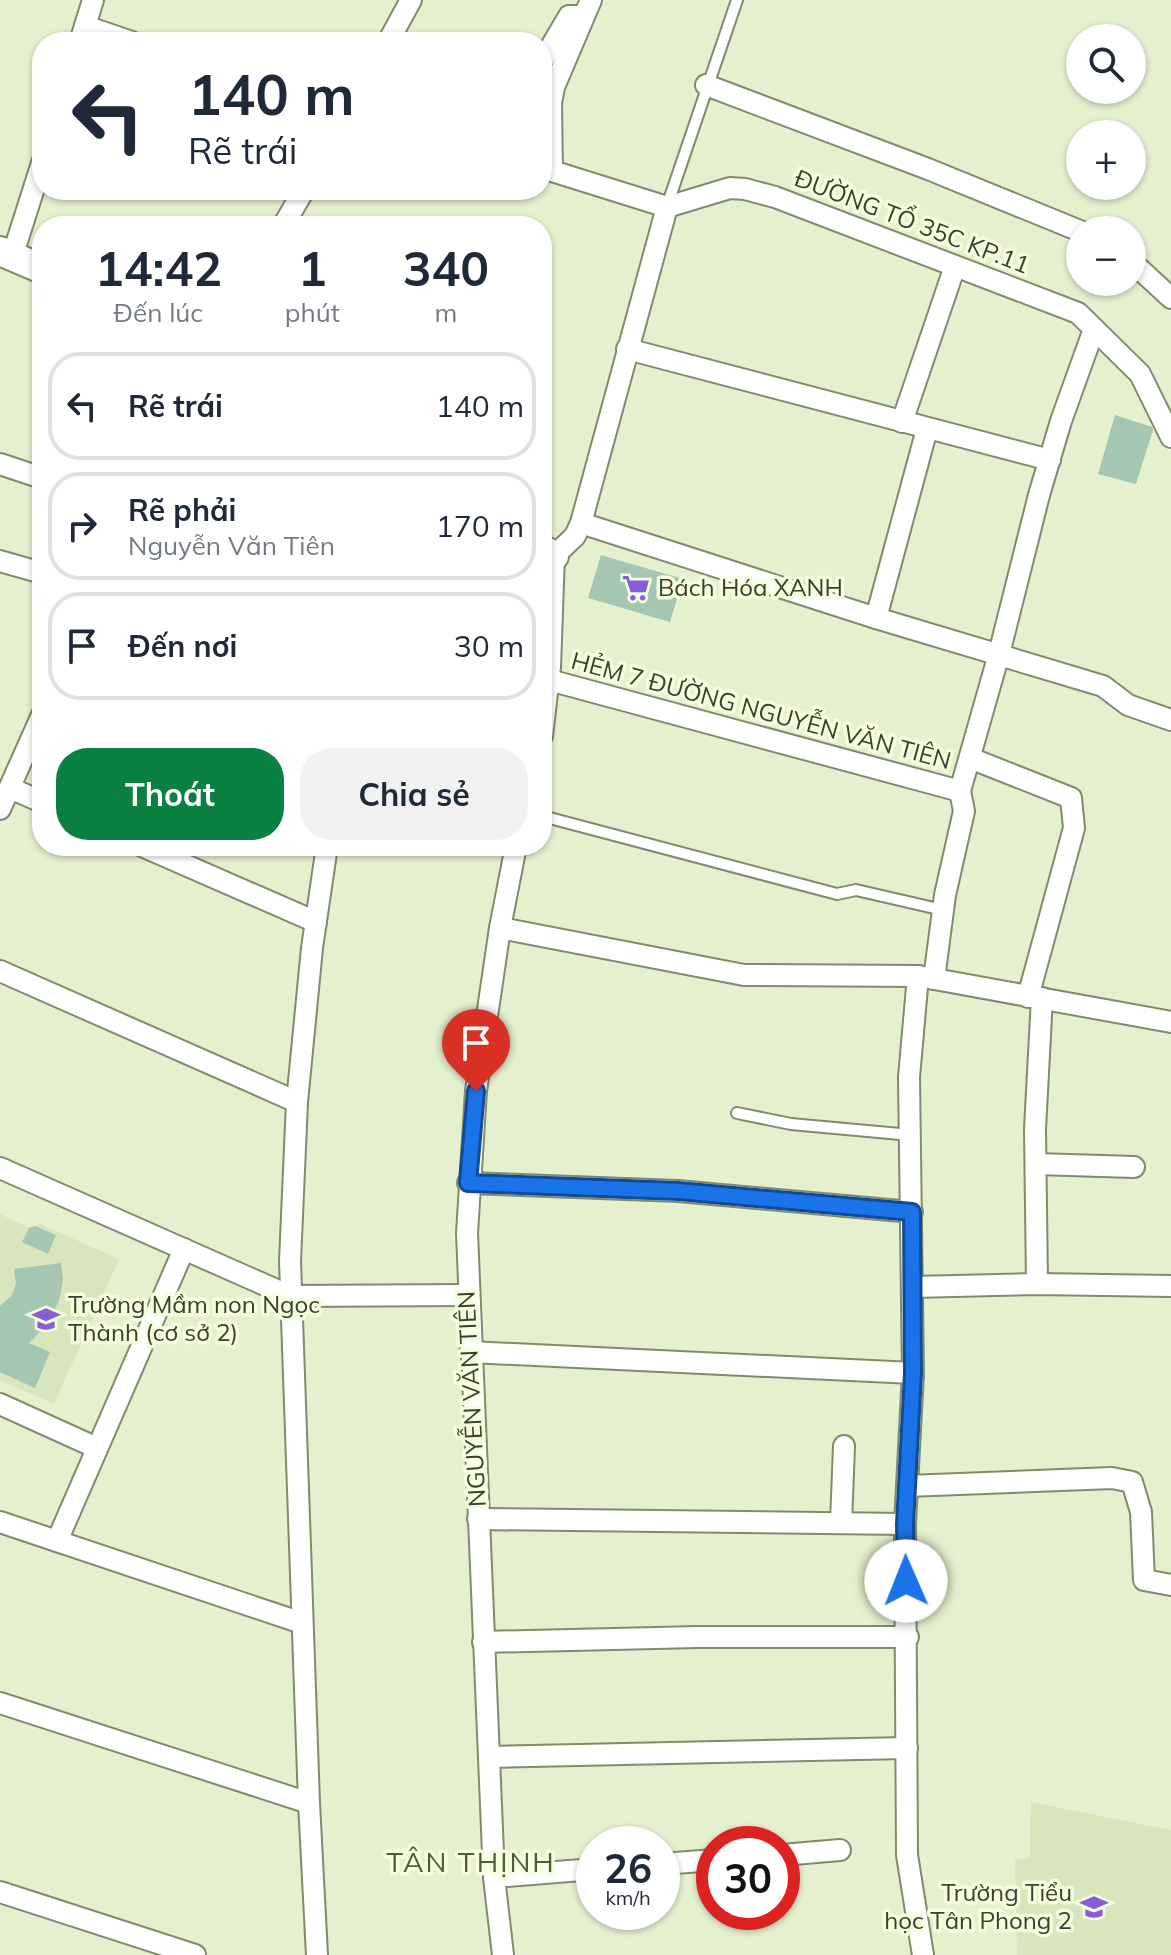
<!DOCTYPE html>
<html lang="vi">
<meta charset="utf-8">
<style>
body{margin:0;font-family:Mulish,sans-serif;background:#f2f2f3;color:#1f2937;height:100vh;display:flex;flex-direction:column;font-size:30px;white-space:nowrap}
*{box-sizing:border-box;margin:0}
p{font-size:26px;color:#747a83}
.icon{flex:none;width:44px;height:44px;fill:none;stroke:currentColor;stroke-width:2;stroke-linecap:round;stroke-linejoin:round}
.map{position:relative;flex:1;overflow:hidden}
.sheet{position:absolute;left:32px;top:216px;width:520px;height:640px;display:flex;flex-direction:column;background:#fff;border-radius:32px;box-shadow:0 2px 6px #0004}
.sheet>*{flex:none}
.guide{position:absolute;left:32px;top:32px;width:520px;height:168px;border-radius:32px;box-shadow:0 2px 6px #0004;background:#fff;color:#1f2937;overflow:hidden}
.tools{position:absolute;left:1066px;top:24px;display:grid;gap:16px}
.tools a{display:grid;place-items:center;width:80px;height:80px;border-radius:50%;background:#fff;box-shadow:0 2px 6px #0004;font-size:40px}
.speed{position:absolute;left:576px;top:1826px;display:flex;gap:16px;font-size:40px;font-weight:700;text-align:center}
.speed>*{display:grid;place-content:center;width:104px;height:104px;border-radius:50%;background:#fff;box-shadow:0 2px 6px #0004;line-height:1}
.speed small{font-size:20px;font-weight:400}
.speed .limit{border:12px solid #d22;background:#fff;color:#111}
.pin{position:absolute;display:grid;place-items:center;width:68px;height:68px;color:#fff;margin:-82px -34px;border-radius:50% 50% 50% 0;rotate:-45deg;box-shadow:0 0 8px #0007}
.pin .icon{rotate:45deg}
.me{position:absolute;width:88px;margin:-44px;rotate:359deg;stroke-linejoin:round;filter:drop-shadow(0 0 6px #0008)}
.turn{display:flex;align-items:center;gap:28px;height:168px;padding:0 24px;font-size:36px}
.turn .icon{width:104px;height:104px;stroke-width:2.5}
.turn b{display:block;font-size:56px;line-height:68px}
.eta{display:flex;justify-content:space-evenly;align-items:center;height:136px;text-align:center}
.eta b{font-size:48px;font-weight:700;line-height:56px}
.button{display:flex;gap:16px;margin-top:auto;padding:16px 24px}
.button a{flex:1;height:92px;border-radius:32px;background:#0b8043;color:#fff;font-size:32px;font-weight:700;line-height:92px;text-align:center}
.button a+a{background:#f2f2f3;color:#1f2937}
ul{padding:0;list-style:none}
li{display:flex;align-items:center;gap:24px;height:108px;margin:0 16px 12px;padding:0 8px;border:4px solid #e0e1e3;border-radius:32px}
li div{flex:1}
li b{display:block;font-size:30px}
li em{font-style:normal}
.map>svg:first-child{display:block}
.built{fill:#d8e5bd}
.building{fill:#a5c6b1}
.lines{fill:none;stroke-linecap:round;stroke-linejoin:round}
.lane-casing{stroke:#818b6d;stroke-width:14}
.street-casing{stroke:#818b6d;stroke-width:24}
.secondary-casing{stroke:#818b6d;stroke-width:32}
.lane{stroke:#fff;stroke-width:10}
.street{stroke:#fff;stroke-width:20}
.secondary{stroke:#fff;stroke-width:28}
.route-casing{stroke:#114b97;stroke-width:20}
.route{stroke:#1a73e8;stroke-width:14}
.labels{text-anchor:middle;stroke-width:7;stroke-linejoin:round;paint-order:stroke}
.street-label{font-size:24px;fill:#3b3f32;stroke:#f2fedc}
.poi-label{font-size:24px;fill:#3b3f32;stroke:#f2fedc;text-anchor:start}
.quarter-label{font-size:28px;letter-spacing:2px;fill:#515a3d;stroke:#f2fedc}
</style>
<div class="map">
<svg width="1171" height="1955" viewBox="0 0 1171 1955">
<rect width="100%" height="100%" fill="#e5f0cf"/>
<g class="built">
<polygon points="0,1214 29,1228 40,1224 119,1259 54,1404 0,1380"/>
<polygon points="1031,1802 1171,1830 1171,1955 1017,1955 1015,1859 1030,1858"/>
</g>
<g class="building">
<polygon points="1115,415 1152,427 1153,430 1136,484 1098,474"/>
<polygon points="601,555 683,579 670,622 588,598"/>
<polygon points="35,1226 56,1235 48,1254 22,1242 29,1228"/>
<polygon points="61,1263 63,1280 59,1301 46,1326 29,1343 50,1352 35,1388 0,1372 0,1306 12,1295 16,1283 14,1269"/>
</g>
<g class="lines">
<g class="lane-casing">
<g id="lane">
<polyline points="667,206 737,0"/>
<polyline points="542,816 837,894 856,890 943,910"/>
<polyline points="737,1113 791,1124 911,1135"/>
</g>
</g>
<g class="street-casing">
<g id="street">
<polyline points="85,26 132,42"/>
<polyline points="80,42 93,0"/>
<polyline points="388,42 411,0"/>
<polyline points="542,62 569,16 583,16"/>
<polyline points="706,85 928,169 1080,231"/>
<polyline points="543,163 552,171 667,207"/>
<polyline points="552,171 551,103 554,87 591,0"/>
<polyline points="667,207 730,188 745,189 775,197 1078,313 1140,374 1171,437"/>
<polyline points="283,226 304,190"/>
<polyline points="12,257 42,163"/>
<polyline points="1132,262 1171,298"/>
<polyline points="627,349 1050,460"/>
<polyline points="902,422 955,266"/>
<polyline points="0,464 42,478"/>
<polyline points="581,523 876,618 1103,686 1128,705 1171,720"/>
<polyline points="0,561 42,573"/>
<polyline points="876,618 927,429"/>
<polyline points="549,680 960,791"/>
<polyline points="542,736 550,667 554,556 575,536 581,523 667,207"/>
<polyline points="970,758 1071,798 1074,828 1028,997"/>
<polyline points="10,788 42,802"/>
<polyline points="0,809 42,715"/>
<polyline points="142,846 316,922"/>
<polyline points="500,928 744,975 918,976 1171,1022"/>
<polyline points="0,971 297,1102"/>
<polyline points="918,976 909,1077 913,1373 905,1524 907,1855 923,1955"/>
<polyline points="934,979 945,895 964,811 960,791 999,654 1039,495 1061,421 1094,329"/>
<polyline points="1036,1164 1134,1167"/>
<polyline points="0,1168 290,1296 467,1295"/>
<polyline points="468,1183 678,1191 912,1212"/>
<polyline points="1037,1284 1035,1129 1042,998"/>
<polyline points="912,1287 1037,1284 1171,1286"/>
<polyline points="470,1352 913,1373"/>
<polyline points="0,1404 97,1448"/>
<polyline points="907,1486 1112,1478 1132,1482 1141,1512 1144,1580 1171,1585"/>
<polyline points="478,1519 905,1524"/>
<polyline points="0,1522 302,1623"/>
<polyline points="841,1523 844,1446"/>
<polyline points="57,1541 184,1249"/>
<polyline points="483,1642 697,1637 908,1637"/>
<polyline points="0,1703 309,1803"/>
<polyline points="489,1757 907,1748"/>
<polyline points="782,1855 840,1850"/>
<polyline points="662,1864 714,1860"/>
<polyline points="494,1877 594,1869"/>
<polyline points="0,1892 195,1955"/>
<polyline points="317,1955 309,1803 290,1261 297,1102 312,948 327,846"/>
<polyline points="503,1955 494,1877 467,1233 476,1091 500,928 516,846"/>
</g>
</g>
<g class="secondary-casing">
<g id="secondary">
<polyline points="0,251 42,269"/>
<polyline points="542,549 554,556"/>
</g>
</g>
<use href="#lane" class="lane"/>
<use href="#street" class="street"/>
<use href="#secondary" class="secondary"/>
</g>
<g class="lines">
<g class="route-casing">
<polyline id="route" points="476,1091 468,1183 678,1191 912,1212 913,1373 905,1524 906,1581"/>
</g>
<use href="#route" class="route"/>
</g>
<defs>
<g id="supermarket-bare" transform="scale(2.16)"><path d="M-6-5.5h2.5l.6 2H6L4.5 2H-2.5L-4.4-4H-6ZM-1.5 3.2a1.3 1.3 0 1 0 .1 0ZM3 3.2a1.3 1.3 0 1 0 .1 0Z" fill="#895dd7" stroke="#f2fedc" stroke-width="2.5" paint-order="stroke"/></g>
<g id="school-bare" transform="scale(2.16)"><path d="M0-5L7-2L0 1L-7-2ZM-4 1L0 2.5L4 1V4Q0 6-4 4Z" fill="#895dd7" stroke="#f2fedc" stroke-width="2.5" paint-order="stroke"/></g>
</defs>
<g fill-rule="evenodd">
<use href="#supermarket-bare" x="636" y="588"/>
<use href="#school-bare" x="46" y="1319"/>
<use href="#school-bare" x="1094" y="1907"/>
</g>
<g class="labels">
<g class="street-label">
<text transform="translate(912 222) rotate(21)" y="8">ĐƯỜNG TỔ 35C KP.11</text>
<text transform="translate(761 711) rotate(15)" y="8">HẺM 7 ĐƯỜNG NGUYỄN VĂN TIÊN</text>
<text transform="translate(472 1399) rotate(-93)" y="8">NGUYỄN VĂN TIÊN</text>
</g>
<g class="poi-label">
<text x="658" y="596">Bách Hóa XANH</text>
<text x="68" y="1313">Trường Mầm non Ngọc<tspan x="68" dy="28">Thành (cơ sở 2)</tspan></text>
<text x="1072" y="1901" text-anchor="end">Trường Tiểu<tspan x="1072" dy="28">học Tân Phong 2</tspan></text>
</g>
<g class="quarter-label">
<text x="471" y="1872">TÂN THỊNH</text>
</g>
</g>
</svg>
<div class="tools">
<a><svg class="icon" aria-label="search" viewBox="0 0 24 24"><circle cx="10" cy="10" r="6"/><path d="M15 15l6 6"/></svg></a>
<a>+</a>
<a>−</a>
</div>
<div class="speed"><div>26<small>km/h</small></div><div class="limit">30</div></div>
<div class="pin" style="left:476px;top:1091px;background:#d93025"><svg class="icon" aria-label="arrive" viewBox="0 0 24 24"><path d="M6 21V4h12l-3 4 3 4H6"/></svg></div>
<svg class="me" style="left:906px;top:1581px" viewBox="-20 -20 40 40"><circle r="19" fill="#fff"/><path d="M0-13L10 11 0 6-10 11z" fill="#1a73e8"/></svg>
<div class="guide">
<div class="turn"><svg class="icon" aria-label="left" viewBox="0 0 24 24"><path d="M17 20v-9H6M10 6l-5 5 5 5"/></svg><div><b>140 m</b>Rẽ trái</div></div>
</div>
<section class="sheet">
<div class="eta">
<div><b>14:42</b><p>Đến lúc</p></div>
<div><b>1</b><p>phút</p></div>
<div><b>340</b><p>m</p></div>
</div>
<ul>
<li><svg class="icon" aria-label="left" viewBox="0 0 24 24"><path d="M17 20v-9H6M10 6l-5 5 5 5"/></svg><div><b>Rẽ trái</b></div><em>140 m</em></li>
<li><svg class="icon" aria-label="right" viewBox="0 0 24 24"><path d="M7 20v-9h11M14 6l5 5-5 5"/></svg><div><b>Rẽ phải</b><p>Nguyễn Văn Tiên</p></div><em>170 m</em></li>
<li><svg class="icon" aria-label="arrive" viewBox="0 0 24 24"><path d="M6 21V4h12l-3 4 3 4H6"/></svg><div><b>Đến nơi</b></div><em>30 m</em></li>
</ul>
<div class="button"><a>Thoát</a><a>Chia sẻ</a></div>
</section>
</div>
